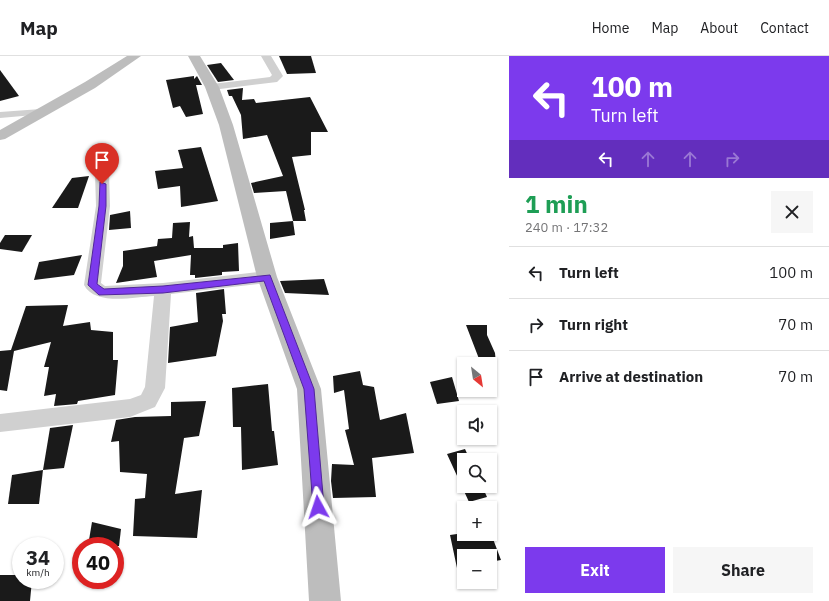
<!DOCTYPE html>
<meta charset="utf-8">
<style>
body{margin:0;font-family:"IBM Plex Sans",sans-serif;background:#f6f6f6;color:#202124;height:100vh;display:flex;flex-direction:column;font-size:15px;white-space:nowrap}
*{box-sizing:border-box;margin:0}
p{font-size:13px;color:#757577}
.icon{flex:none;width:22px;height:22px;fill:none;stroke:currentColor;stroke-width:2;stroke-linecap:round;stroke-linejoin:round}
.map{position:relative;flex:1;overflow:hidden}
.side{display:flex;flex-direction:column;background:#fff;width:320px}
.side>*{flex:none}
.guide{background:#7c3aed;color:#fff;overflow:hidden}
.needle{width:26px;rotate:150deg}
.tools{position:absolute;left:457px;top:301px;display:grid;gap:8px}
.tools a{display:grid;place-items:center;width:40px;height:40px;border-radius:0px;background:#fff;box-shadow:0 1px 3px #0004;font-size:20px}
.speed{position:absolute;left:12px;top:481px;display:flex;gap:8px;font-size:20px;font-weight:700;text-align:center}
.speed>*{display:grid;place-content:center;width:52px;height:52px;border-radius:50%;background:#fff;box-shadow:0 1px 3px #0004;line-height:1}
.speed small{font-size:10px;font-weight:400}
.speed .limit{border:6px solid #d22;background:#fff;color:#111}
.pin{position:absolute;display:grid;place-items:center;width:34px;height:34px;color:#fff;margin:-41px -17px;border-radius:50% 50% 50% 0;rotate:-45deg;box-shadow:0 0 4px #0007}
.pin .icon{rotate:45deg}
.me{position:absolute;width:44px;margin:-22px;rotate:355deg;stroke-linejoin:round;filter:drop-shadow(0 0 3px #0008)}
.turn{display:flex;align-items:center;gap:14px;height:84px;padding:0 16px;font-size:18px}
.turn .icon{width:52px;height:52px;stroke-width:2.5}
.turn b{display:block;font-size:28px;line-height:34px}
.lanes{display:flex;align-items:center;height:38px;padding:0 16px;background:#0003;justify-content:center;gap:20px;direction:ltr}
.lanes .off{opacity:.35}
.round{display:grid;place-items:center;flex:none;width:42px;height:42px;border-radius:0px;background:#f6f6f6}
.headline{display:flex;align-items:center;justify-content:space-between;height:68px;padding:0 16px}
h1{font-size:24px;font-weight:700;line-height:30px;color:#1e9e55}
.primary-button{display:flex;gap:8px;margin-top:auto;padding:8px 16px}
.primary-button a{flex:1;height:46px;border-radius:0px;background:#7c3aed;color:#fff;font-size:16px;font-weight:700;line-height:46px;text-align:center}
.primary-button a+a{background:#f6f6f6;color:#202124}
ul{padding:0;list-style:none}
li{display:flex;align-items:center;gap:12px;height:52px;padding:0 16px;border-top:1px solid #e0e0e0}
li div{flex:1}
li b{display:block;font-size:15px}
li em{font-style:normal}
header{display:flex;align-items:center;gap:24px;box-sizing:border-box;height:56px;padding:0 20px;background:#fff;border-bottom:1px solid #e0e0e0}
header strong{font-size:19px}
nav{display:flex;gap:22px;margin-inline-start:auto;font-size:14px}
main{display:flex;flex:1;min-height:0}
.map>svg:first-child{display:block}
.building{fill:#1a1a1a}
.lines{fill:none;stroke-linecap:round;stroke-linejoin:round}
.street{fill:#d0d0d0;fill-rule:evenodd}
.secondary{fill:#bdbdbd;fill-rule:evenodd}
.route{fill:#7c3aed;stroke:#51269a}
</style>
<header>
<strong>Map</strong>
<nav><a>Home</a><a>Map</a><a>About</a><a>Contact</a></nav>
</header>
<main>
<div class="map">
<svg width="509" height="545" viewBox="0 0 509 545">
<rect width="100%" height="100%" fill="#fff"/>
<g class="building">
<polygon points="279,0 311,0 316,17 287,18"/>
<polygon points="221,7 234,24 218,26 207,9"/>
<polygon points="0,14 19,40 0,45"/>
<polygon points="194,20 194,23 197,20 202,29 196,29 203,58 186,61 180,50 173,52 166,24"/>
<polygon points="243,32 242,44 254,43 256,47 310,41 328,76 311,76 311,99 292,101 305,154 304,154 306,165 293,165 286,135 254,137 251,127 283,120 267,79 243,83 241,59 232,40 229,40 227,34"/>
<polygon points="201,91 218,145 181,151 180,130 158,133 155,115 183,112 178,94"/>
<polygon points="89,120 78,152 52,152 72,122"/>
<polygon points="130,155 131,172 109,174 110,159"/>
<polygon points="293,165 295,179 270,183 270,167"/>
<polygon points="190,166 189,181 193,180 194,192 223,192 223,189 238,187 239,215 222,216 222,219 195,222 195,219 190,219 191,199 154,205 157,221 116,227 123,210 123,195 157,190 158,183 172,182 173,167"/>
<polygon points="5,179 32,179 22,196 0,193 0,187"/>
<polygon points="82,199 74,219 34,224 39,206"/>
<polygon points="324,223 329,239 285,237 280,225"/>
<polygon points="224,233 226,258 222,258 223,265 216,300 168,307 170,271 198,266 196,237"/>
<polygon points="68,249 63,270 90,266 91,274 113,276 113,304 118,304 115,339 78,345 77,348 54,350 56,338 44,340 49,311 44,311 51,286 14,295 7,335 0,334 0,295 11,294 26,250"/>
<polygon points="466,269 487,269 487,279 495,297 496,308 481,308"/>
<polygon points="360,315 363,329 374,331 380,364 406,357 414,397 372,402 376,441 333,442 331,425 332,408 354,409 345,374 349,373 344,334 334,337 333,320"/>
<polygon points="452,321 459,345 437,348 430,326"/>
<polygon points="268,328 272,375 274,375 278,409 242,414 241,371 233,371 232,332"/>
<polygon points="206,345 199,380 184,382 175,438 202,434 197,482 133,480 135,443 145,442 147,418 120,416 119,385 111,386 116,364 135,361 171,360 171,346"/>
<polygon points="73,369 64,412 43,414 50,372"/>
<polygon points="465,393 470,404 464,404 464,430 482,430 487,441 469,446 447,398"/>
<polygon points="43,414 39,448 8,448 12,419"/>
<polygon points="92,466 121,473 119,490 88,490"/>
<polygon points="490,475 501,504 490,506 490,500 464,500 464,511 457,512 450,479 464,477 464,478 490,478"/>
<polygon points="0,519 21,519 21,524 32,524 30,545 0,545"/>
</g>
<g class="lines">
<g class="street">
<polygon points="261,0 271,0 283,20 277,26 212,34 207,31 212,28 270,21 272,19"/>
<polygon points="41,53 45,54 47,56 45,58 0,62 0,56"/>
<path d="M102 113 107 114 109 117 110 150 101 227 105 230 163 227 267 215 273 217 275 221 273 225 267 227 171 238 165 332 155 351 130 361 0 376V358L130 343 141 339 145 331 154 240C134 241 95 250 84 229L96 150 95 117 97 114Z"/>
</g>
<g class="secondary">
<polygon points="127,0 141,0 95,32 5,83 0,84 0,74 85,26"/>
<polygon points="188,0 200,0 219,31 233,69 277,221 321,333 341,545 309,545 297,333 257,221 219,69 205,31"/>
</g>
</g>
<polygon class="route" points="100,126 106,128 106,150 97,228 104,233 163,230 270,219 314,333 324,451 323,455 318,457 314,455 313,451 304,333 264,225 163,237 99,239 88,229 99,150"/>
</svg>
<div class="tools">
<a><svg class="needle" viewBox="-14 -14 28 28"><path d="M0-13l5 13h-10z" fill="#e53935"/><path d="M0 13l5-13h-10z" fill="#757577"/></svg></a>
<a><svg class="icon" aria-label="sound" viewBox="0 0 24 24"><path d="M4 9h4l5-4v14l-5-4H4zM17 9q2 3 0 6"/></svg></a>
<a><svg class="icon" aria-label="search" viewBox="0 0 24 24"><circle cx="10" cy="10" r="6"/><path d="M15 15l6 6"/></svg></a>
<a>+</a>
<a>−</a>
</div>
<div class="speed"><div>34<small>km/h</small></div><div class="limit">40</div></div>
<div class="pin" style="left:102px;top:128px;background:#d93025"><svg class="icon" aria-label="arrive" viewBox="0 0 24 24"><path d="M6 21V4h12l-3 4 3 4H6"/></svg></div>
<svg class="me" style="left:318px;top:451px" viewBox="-20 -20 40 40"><path d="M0-17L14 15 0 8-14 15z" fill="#7c3aed" stroke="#fff" stroke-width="4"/></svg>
</div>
<section class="side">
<div class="guide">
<div class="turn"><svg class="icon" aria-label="left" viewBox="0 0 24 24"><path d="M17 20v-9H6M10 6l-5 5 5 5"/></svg><div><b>100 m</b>Turn left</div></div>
<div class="lanes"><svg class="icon" aria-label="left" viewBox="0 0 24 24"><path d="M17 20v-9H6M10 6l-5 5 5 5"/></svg><svg class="icon off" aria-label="ahead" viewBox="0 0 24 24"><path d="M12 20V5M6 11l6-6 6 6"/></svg><svg class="icon off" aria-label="ahead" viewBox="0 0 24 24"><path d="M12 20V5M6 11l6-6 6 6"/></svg><svg class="icon off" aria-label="right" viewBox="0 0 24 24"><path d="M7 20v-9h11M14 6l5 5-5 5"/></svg></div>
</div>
<div class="headline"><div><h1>1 min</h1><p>240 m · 17:32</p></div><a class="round"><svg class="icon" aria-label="close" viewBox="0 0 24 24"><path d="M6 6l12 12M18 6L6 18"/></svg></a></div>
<ul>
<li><svg class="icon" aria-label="left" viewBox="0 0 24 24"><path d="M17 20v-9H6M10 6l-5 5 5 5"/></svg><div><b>Turn left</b></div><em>100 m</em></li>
<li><svg class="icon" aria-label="right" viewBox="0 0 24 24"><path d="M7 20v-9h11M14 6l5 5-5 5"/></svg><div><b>Turn right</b></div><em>70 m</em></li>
<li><svg class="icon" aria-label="arrive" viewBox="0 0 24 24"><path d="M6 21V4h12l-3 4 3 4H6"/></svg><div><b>Arrive at destination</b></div><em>70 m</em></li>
</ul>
<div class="primary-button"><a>Exit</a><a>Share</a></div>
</section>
</main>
